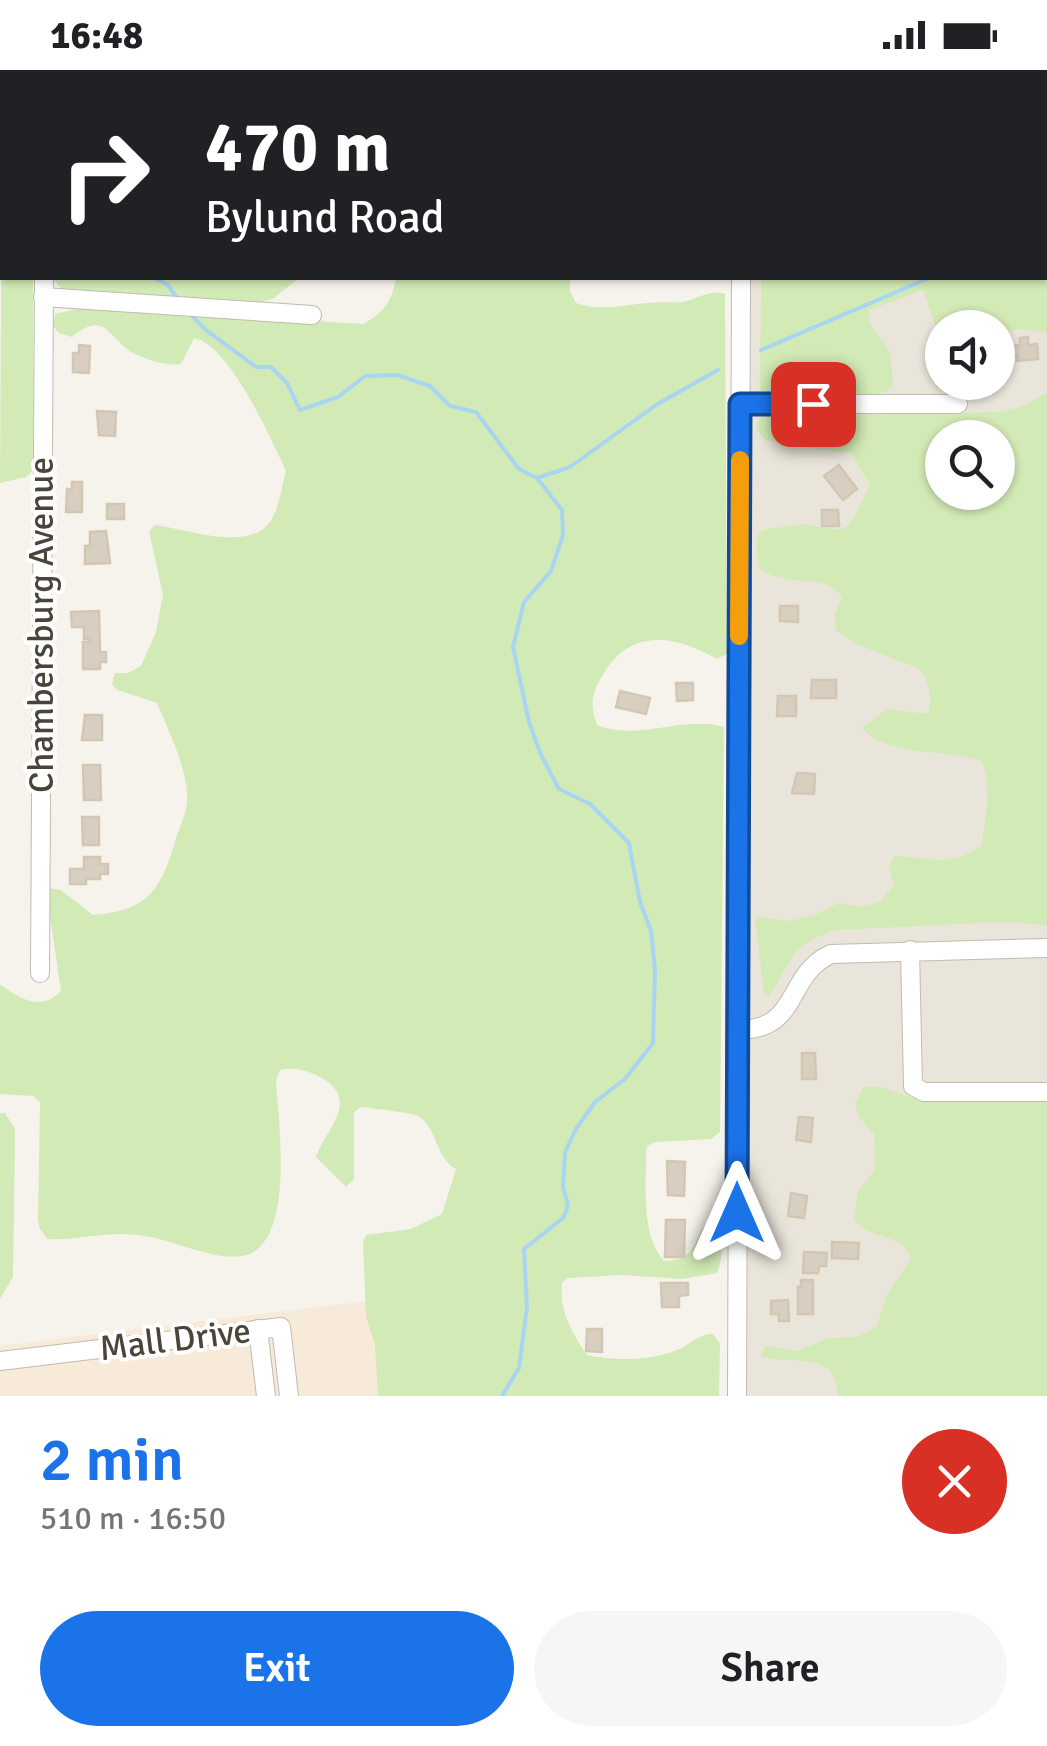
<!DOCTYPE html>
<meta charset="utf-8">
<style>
body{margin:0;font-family:Signika,sans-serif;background:#f6f6f6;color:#202124;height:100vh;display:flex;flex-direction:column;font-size:38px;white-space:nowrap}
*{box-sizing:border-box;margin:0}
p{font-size:32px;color:#757577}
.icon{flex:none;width:55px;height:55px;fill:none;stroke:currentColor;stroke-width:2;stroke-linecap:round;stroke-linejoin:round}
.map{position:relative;height:1326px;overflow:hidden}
.panel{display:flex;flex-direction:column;background:#fff;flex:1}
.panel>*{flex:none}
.banner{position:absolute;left:0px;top:0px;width:1048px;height:210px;box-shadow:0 2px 8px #0004;background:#202124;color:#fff;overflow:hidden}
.tools{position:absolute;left:925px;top:240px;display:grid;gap:20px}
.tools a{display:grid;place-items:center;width:90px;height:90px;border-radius:50%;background:#fff;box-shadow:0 2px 8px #0004;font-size:50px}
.pin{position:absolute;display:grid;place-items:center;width:85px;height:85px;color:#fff;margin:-42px;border-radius:20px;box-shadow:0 5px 15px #0006}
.me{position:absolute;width:110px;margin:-55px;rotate:0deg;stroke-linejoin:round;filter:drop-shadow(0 0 8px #0008)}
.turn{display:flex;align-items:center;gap:35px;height:210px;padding:0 40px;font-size:45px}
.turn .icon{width:130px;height:130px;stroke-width:2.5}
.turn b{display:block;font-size:70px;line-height:85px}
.round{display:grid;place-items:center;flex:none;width:105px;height:105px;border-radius:52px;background:#f6f6f6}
.head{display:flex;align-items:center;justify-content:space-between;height:170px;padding:0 40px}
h1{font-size:60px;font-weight:600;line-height:75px;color:#1a73e8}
.cta{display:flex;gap:20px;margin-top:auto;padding:20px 40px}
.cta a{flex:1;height:115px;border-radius:60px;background:#1a73e8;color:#fff;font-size:40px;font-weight:600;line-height:115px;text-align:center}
.cta a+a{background:#f6f6f6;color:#202124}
.status{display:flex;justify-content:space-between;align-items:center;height:70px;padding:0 50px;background:#fff;direction:ltr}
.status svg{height:28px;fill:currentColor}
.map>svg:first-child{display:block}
.residential{fill:#eae5da;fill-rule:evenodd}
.commercial{fill:#f7ead8}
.green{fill:#d2eab5;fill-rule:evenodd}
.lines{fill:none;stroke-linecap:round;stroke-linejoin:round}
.stream{stroke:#a9d4f2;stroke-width:4}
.building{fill:#d8cfc1;stroke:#d3c7b4;stroke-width:2.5}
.minor-casing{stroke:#c2bbae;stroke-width:20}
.minor{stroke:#fff;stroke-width:18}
.route-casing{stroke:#114b97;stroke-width:25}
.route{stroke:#1a73e8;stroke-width:18}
.slow{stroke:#f59e0b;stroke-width:18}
.labels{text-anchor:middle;stroke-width:8;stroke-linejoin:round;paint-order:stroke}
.street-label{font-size:35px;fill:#4b4439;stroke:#fff}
</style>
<div class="status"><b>16:48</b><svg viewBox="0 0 49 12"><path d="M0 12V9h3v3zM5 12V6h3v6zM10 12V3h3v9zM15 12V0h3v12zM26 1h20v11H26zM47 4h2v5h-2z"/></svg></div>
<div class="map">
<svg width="1047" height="1326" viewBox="0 0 1047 1326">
<rect width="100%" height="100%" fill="#f6f3ec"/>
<path class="residential" d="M743 0H1047V1326H738L742 208H1045V2ZM942 258H998V312H942ZM942 368H998V422H942Z"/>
<polygon class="commercial" points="424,1224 438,1326 0,1326 0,1276"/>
<g class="green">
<path d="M884 0H1047V263L1021 259 998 262V258H942V262L935 254 923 220 869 240C866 261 884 265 889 282 892 292 892 304 893 315 877 338 795 327 768 327L760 319 761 208H1045V2H879Z"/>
<polygon points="2,60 2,208 33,208 33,389 32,401 26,407 0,413"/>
<polygon points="53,208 299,208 274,228 248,236 67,222 60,218"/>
<path d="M396 208H570V221L576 233C601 242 622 235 647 233 660 231 674 234 687 231 700 227 712 219 725 224L727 584 717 589C676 566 632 557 604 603 592 622 589 633 597 655 637 672 683 645 724 657L720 1062 711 1069 655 1072 647 1076 646 1085C646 1117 641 1165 664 1191 689 1190 693 1181 702 1158L714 1154C724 1166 723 1189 717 1203L682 1209 622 1205 568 1208 562 1212C559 1241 571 1261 587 1285 615 1291 650 1291 677 1280 690 1275 698 1264 713 1264L720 1274 719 1326H378L375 1275 366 1247 363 1173 366 1165 411 1159 442 1144 456 1099C435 1088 438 1058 418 1046 413 1043 370 1038 361 1037L354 1042V1109L346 1117 316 1087C326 1058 363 1029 318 1006 306 1000 293 997 280 1000L276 1010C278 1049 297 1177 242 1186 213 1191 169 1168 138 1165 107 1161 77 1171 47 1169L40 1159 38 1150 40 1032 33 1026 0 1024V914C19 929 42 942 61 921L48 833 50 818 61 820 93 845C150 841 162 817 176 768 180 756 187 742 187 730 189 703 168 659 157 633L117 620 112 614 115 603H128L141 596 156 562 163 525 149 461 155 455C188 459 254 485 273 447 280 433 282 415 286 401 271 369 230 275 194 268L181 294C166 296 146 290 133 283 108 268 105 239 72 267L59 263 53 256 55 244 85 237 363 254C384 243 392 231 396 208Z"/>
<path d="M1047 323V855L1002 852 836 860C787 876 794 891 769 926L764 923 755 850 761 847 790 851 814 845 839 833 862 837 880 832 894 814 889 798 894 786C931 787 948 799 982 775 985 750 993 714 981 691 945 678 889 688 862 658L887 639 928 644C933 631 929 610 920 599L854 573 836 560 835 544 842 527C823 500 787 520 759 498 757 485 753 471 762 460L802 454 838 460 847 456 855 446 870 415 852 384 766 370C758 362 754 359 760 348L771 346 1002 342 1021 337ZM942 368H998V422H942Z"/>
<path d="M877 1016 910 1027 1047 1031V1326H838C835 1276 794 1298 761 1286L765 1276 797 1281 829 1268 857 1267 877 1256 887 1224 911 1189C905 1162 870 1171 854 1150L858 1122 875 1099 874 1064 858 1046 855 1032 864 1017Z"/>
<polygon points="0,1043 5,1043 15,1059 15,1071 13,1207 0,1229"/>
</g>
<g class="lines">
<g class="stream">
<polyline points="1045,160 1047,159"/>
<polyline points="0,183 2,183"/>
<polyline points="154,208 167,214 179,231"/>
<polyline points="192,246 206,260 256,297 271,297 287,313 300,340 338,327 365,306 397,305 430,316 450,336 476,342 519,399 537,408 562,440 563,465 551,501 524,532 513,577 529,652 541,685 559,719 590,734 629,773 640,832 651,861 655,899 653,973 625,1009 595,1032 576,1059 565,1082 563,1117 568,1135 566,1141 563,1148 524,1179 527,1237 519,1298 502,1326"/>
<polyline points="761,280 929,208"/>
<polyline points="537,408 570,397 656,335 718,300"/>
</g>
</g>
<g class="building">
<polygon points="1028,267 1028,275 1037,274 1038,289 1017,291 1017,286 1011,287 1010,276 1020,275 1020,268"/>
<polygon points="79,275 90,276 89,303 73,302 73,283 79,283"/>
<polygon points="97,341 116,342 115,366 99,365"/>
<polygon points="839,395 857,419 843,430 824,406"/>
<polygon points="72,412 82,412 82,442 66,442 67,419 72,420"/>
<rect x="107" y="434" width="17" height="15"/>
<polygon points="822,440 838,440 839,456 822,456"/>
<polygon points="106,461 110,493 85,494 85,476 90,476 90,462"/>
<polygon points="780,536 798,536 798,552 780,551"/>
<polygon points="99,541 100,582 106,582 106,592 100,592 100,599 83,599 83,572 90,572 90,569 84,569 84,557 72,557 71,542"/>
<polygon points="812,610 836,610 836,628 811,628"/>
<polygon points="676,613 693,613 693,630 677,631"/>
<polygon points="620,621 650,628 646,644 616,637"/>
<polygon points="778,626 796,626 796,646 777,646"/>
<polygon points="85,645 102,645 102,670 82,670"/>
<polygon points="83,695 100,695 101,730 84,730"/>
<polygon points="797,703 815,704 814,724 792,723"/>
<polygon points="82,747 99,747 99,775 83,775"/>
<polygon points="84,787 100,787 100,794 108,794 108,804 100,804 100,809 86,809 86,814 70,814 70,799 84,799"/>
<polygon points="802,983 815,983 816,1009 802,1009"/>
<polygon points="799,1047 813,1048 811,1072 796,1070"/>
<polygon points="667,1091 685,1092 684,1126 668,1125"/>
<polygon points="791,1123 807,1126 804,1148 788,1146"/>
<polygon points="666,1150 685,1150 684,1187 665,1187"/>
<polygon points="832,1172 859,1173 858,1189 832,1188"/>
<polygon points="804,1182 827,1183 826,1196 819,1196 818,1203 803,1203"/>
<polygon points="801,1210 813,1210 813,1244 798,1244 798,1217 801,1217"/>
<polygon points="661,1213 688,1213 688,1225 679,1226 679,1237 662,1237"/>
<polygon points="788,1230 789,1251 779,1251 779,1244 771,1244 771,1231"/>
<polygon points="587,1259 602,1259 602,1282 586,1281"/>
</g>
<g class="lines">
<g class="minor-casing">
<g id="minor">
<polyline points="46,2 46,0"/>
<polyline points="742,2 742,0"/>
<polyline points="43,227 312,245"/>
<polyline points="741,334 958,334"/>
<polyline points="910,880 913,1016 924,1022 1047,1022"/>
<polyline points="40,903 44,208"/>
<path d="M737 960C802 960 784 905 831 884L1047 878"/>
<polyline points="258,1259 266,1326"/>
<polyline points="0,1291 281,1257 289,1326"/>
<polyline points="737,1326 741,208"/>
</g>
</g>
<use href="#minor" class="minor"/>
</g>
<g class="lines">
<g class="route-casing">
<polyline id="route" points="737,1143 740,334 813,334"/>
</g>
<use href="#route" class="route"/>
<polyline class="slow" points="739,566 740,390"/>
</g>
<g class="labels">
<g class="street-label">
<text transform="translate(41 555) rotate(-90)" y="12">Chambersburg Avenue</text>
<text transform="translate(175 1269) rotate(-7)" y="12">Mall Drive</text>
</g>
</g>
</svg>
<div class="tools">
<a><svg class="icon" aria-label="sound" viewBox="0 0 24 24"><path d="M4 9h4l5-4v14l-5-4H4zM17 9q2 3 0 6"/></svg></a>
<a><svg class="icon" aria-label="search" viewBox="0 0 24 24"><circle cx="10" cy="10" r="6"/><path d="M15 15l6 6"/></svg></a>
</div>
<div class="pin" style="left:813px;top:334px;background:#d93025"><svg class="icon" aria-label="arrive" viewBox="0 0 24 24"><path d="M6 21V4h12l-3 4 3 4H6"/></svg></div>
<svg class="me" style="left:737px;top:1143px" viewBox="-20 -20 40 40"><path d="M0-17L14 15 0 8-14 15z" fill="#1a73e8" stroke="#fff" stroke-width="4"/></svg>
<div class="banner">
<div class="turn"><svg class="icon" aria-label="right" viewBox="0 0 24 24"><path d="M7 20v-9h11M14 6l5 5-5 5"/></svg><div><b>470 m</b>Bylund Road</div></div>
</div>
</div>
<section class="panel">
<div class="head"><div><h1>2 min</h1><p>510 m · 16:50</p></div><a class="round" style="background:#d93025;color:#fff"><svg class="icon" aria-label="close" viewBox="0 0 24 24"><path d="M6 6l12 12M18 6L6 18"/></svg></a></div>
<div class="cta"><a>Exit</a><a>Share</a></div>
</section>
